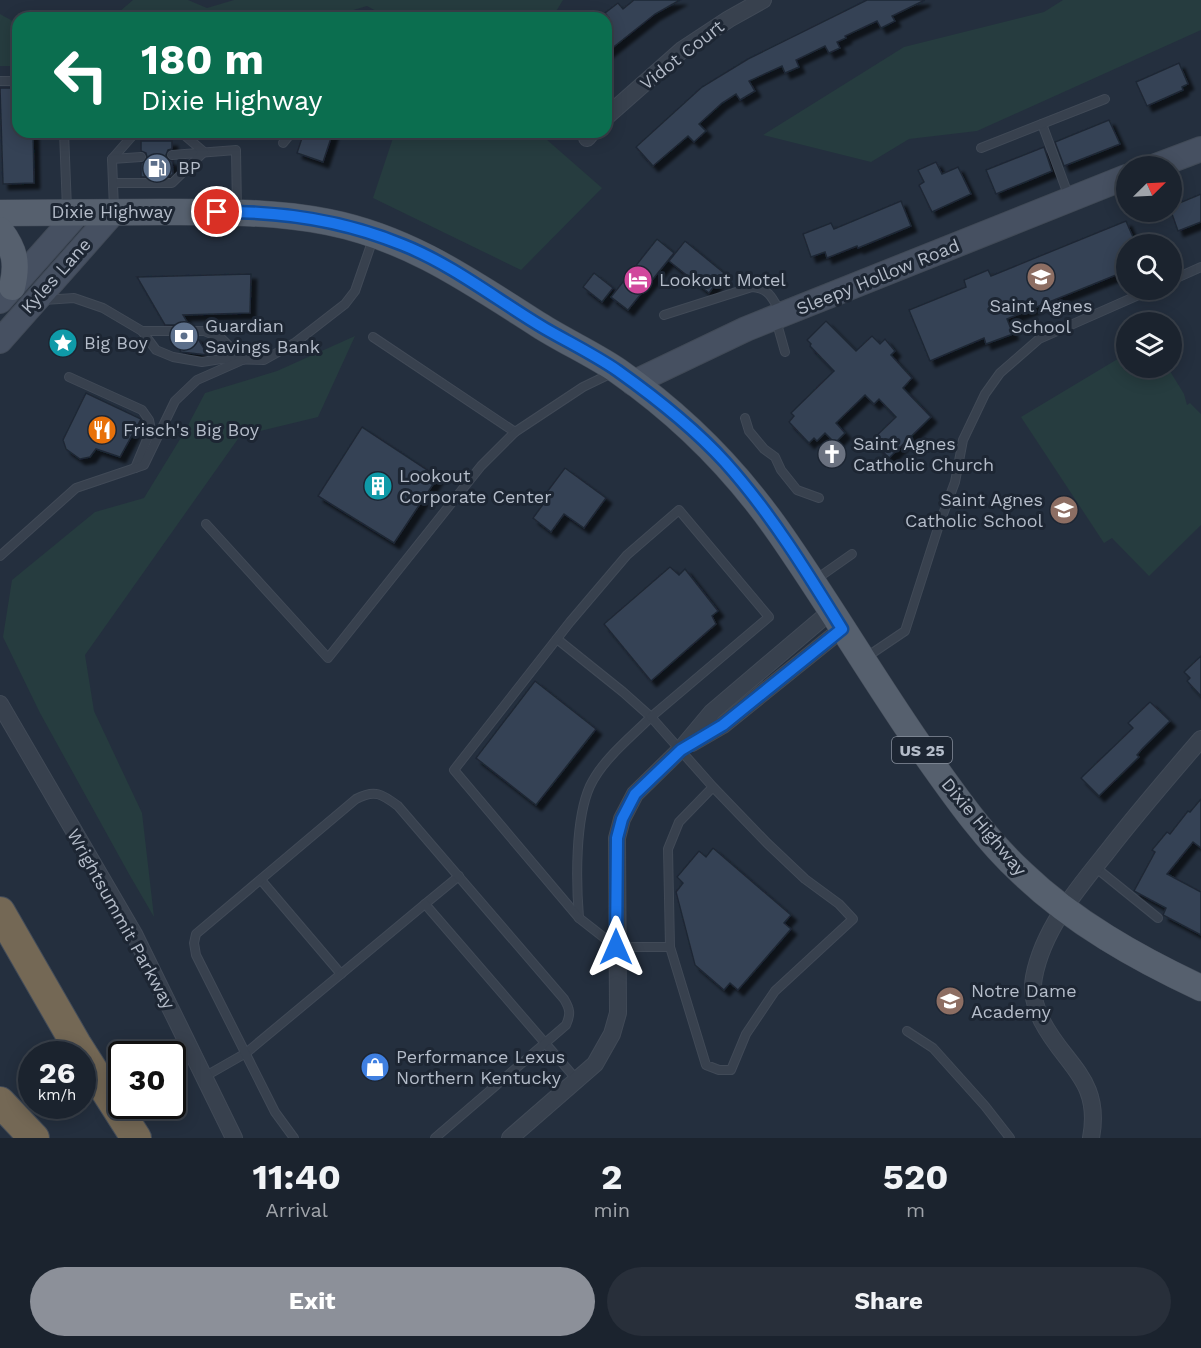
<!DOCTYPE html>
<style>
body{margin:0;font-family:"Work Sans",sans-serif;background:#282f3a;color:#f1f3f6;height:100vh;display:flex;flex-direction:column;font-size:22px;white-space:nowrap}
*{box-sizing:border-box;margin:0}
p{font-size:20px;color:#a0a4aa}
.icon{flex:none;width:33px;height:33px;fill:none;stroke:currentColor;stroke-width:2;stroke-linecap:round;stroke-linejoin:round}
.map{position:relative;height:1138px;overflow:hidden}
.side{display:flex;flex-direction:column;background:#1b232e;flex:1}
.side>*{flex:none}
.hud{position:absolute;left:12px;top:12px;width:600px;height:126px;border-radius:18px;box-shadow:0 3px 15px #0003,0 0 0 2px #39404a;background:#0b6e4f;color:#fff;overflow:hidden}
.needle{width:39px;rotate:66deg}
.tools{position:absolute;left:1116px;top:156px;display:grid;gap:12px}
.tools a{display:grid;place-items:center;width:66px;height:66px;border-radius:50%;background:#1b232e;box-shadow:0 3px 15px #0003,0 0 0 2px #39404a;font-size:30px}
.speed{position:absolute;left:18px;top:1041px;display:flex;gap:12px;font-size:30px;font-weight:700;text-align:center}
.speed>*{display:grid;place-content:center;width:78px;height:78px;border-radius:50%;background:#1b232e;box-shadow:0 3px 15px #0003,0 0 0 2px #39404a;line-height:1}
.speed small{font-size:15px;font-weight:400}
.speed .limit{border:3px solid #111;border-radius:9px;background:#fff;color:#111}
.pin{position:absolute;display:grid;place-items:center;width:51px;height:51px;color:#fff;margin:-26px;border:3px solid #fff;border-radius:50%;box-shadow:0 2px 6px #0007}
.me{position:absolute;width:66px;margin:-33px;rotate:0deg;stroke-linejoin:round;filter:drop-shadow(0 0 4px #0008)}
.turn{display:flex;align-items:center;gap:21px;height:126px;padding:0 30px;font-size:27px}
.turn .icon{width:78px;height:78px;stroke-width:2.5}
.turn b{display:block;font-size:42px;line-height:51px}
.eta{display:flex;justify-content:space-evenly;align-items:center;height:102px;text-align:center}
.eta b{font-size:36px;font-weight:700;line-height:42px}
.primary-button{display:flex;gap:12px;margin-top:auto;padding:12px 30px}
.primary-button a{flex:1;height:69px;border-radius:36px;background:#8c9099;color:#fff;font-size:24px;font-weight:700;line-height:69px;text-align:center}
.primary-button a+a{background:#282f3a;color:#f1f3f6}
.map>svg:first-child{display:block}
.green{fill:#263c3f}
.building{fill:#364354;stroke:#1f2835;stroke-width:1.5;filter:url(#shadow)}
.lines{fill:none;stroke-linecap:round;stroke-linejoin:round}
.lane-casing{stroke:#414a57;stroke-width:10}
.street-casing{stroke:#414a57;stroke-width:18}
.secondary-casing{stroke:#414a57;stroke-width:26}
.primary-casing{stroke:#414a57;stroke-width:27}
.highway-casing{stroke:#434c59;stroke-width:32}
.lane{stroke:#38414e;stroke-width:8}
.street{stroke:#38414e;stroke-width:16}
.secondary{stroke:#465061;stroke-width:24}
.primary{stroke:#56606e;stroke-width:26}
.highway{stroke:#746855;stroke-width:30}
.route-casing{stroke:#114b97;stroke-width:15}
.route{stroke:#1a73e8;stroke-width:10}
.labels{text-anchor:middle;stroke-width:6;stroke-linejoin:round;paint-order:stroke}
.shield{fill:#1d2633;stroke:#878f9c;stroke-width:1.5}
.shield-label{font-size:16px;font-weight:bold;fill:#b4bcc9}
.street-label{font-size:18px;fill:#b4bcc9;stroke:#1d2633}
.poi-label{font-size:18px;fill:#b4bcc9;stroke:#1d2633;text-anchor:start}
</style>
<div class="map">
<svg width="1201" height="1138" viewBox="0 0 1201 1138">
<defs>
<filter id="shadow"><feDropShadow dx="5.5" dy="5.5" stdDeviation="1.5" flood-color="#0009"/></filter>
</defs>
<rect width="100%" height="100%" fill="#242f3e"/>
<g class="green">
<polygon points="133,0 188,0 207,8 234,0 563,0 552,18 389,18 367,6 326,18 112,18"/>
<polygon points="1063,0 1201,0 1201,30 977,131 909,139 871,162 763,135 904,47 1044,12"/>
<polygon points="0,14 18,24 18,66 0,66"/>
<polygon points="395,132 538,132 602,188 521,270 373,198"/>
<polygon points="355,336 318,417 240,436 85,655 94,711 142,813 154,917 129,874 40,713 3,637 12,580 95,512 144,498 185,431 205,393 277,371"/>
<polygon points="1126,354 1126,368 1168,368 1184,394 1187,405 1190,403 1201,414 1201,525 1149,576 1112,538 1104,543 1021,417"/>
</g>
<g class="building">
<polygon points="634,0 680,0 655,14 606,53 606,21 609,18 605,13 618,3 623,9"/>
<polygon points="867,0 925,0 892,16 895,21 881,28 877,21 845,36 846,38 837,42 840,48 829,53 825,46 796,60 799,67 785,73 782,66 749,81 755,91 740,100 736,94 722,103 699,124 706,131 694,142 688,136 653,166 636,147 702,87 748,59"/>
<polygon points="1179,63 1188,84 1182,87 1183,90 1147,106 1136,82"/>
<polygon points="0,88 18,88 18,132 33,132 34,183 3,184"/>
<polygon points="1109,120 1120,144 1064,166 1055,142"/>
<polygon points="304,132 333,132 323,162 297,153"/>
<polygon points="141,141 172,141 172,149 168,150 166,155 167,159 172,161 173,174 169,177 141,177 141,163 145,162 147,157 146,153 141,151"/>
<polygon points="1044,147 1052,171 996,194 986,170"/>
<polygon points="936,162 942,174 958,167 971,194 932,212 919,185 924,182 918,170"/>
<polygon points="1201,194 1201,222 1178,231 1172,214 1172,206"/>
<polygon points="901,201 911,226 858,248 857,246 827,258 825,252 811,257 803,234 831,223 834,229"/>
<polygon points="1126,221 1136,244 1126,244 1126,271 1007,319 1013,334 986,344 984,338 930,361 909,310 966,287 964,280 988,270 991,276"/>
<polygon points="657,239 674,253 628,310 611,297"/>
<polygon points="685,241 724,273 709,293 669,261"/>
<polygon points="594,273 613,288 602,302 583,287"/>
<polygon points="251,274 250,313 183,315 189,325 165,325 137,277"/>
<polygon points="826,321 856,351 872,336 880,344 885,339 895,351 891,355 912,378 903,388 931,417 889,458 872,440 896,417 879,399 874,404 865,395 836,423 845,433 835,443 825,433 817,441 814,438 809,443 789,422 794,416 791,413 834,371 810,346 811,344 807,340"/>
<polygon points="173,337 197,337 208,355 181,352"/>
<polygon points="86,393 141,419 120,457 96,449 90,457 80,459 66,449 63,440"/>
<polygon points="362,427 438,477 394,543 318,496"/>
<polygon points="565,468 606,498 584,528 564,514 551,532 533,518 547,499 544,496"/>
<polygon points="670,567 679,575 685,569 718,611 712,616 716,624 651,681 604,624"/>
<polygon points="1201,656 1201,696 1187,681 1190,678 1184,672"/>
<polygon points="535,681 596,729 536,805 476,758"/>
<polygon points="1150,702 1170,721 1142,749 1137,755 1139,757 1099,796 1081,778 1133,728 1128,723"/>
<polygon points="1201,799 1201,848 1193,842 1167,874 1201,892 1201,935 1163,915 1166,908 1134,891 1155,852 1152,850 1167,832 1170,834 1188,811 1190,812"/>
<polygon points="713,848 791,915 784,923 791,929 738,990 730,983 724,990 695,965 676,892 683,883 677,877 699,851 706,857"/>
</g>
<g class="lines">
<g class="lane-casing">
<g id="lane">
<polyline points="0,81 18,81"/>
<polyline points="1042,124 1069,197"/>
<polyline points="64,132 67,209"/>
<polyline points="283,143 292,132"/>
<polyline points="981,148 1105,99"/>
<polyline points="172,155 236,150 237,209"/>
<polyline points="112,159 133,135 183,134 204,152 172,183 113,183"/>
<polyline points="114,209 112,159 141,157"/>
<polyline points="1172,280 1201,267"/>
<polyline points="44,300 74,298 103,308 142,331 156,350 173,357 202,362 221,359 264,360 296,342 345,304 355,291 373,239"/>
<path d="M664 315 752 287C769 288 773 299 780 312"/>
<polyline points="776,320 785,352"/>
<polyline points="142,331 204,331 221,338 243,360"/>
<polyline points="373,337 515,432"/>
<polyline points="69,377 142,410 149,420 151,430 135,468"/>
<polyline points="745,418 749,431 764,449 775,457 781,470 797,490 819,498"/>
<polyline points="206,524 328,658 481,466 515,432 583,387 614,372"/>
<polyline points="0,556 76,488 144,465 175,401 197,380 240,361"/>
<polyline points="815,580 852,554"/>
<path d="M557 639 623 692 651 717C630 738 603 759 590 786 575 819 576 881 579 918"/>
<polyline points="865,658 905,631 939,525 955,482 963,440 985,394 1000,373 1039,339 1150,290"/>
<polyline points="1095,867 1158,918"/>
<polyline points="261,880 341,974"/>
<polyline points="425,904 459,876"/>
<polyline points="670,947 616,947 579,918 454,770 570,622 627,555 679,510 769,617 651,717 713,787 767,843 805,879 839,904 853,919 775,991 746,1034 731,1070 719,1070 706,1065 670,947 668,849 679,822 713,787"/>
<polyline points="907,1031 933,1048 985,1106 1010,1138"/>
<polyline points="204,1077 246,1053 425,904 577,1080"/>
<path d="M294 1138 275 1112 196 955 194 943 196 934 356 799C375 789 382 794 398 806L564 999C570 1009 571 1014 566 1025L435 1138"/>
</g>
</g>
<g class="street-casing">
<g id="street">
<polyline points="606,117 682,50 729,19 763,0"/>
<polyline points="587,138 592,132"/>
<polyline points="0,704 134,934 234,1138"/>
<polyline points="692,743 723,725 842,629"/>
<polyline points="510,1138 595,1064 612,1034 618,1013 617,838 622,819 635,794 681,749 712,712 831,611"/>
<path d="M1091 1138C1102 1079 1065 1066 1042 1021 1035 1006 1031 993 1034 977 1043 929 1078 888 1107 852 1137 813 1169 776 1201 739"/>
</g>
</g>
<g class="secondary-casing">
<g id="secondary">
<polyline points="1156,166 1201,149"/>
<polyline points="0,301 78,213"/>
<polyline points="0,341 114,212"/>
<polyline points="633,383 746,329 1126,177"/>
</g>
</g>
<g class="primary-casing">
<g id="primary">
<path d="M0 213C53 213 107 212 160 212 217 212 272 211 328 222 409 238 470 281 539 325 564 341 593 354 618 371 681 415 735 469 779 532 830 605 875 682 926 755 955 796 985 839 1022 873 1073 922 1137 958 1201 988"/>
<path d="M0 230C15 250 18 263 12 287"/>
</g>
</g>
<g class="highway-casing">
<g id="highway">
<polyline points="0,912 76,1044 136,1138"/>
<polyline points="0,1102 34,1138"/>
</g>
</g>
<use href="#lane" class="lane"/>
<use href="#street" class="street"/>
<use href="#secondary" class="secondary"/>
<use href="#primary" class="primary"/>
<use href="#highway" class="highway"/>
</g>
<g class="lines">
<g class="route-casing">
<path id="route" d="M217 212C279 211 345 221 403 245 453 265 497 300 544 328 568 342 595 355 618 371 656 398 694 428 725 462 770 512 807 572 842 629L723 725 681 750 635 794 622 819 617 838 616 947"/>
</g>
<use href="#route" class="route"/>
</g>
<defs>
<g id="fuel-disc" transform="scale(1.5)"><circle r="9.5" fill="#5c6f8a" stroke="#1d2633"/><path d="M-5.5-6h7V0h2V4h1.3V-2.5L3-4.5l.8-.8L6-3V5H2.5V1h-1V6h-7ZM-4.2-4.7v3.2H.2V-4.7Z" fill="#fff"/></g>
<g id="school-disc" transform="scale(1.5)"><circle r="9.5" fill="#8d6e63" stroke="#1d2633"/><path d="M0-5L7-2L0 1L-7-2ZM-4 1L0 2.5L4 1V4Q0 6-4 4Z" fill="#fff"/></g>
<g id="hotel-disc" transform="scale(1.5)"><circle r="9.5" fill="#d1479c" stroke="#1d2633"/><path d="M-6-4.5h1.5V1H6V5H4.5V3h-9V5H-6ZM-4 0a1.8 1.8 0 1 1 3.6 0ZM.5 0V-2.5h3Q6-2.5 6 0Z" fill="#fff"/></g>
<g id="bank-disc" transform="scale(1.5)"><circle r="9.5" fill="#5c6f8a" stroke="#1d2633"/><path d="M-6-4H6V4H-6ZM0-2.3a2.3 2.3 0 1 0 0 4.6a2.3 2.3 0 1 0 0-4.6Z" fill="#fff"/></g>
<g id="sight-disc" transform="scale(1.5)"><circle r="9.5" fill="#0f9aa8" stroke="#1d2633"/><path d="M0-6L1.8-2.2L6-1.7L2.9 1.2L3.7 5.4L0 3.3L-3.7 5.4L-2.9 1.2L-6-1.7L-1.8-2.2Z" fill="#fff"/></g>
<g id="restaurant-disc" transform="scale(1.5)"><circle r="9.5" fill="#e8710a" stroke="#1d2633"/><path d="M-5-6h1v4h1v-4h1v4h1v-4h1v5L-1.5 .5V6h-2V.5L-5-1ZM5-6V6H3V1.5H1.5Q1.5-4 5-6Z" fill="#fff"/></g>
<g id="church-disc" transform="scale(1.5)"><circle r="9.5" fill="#6b7280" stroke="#1d2633"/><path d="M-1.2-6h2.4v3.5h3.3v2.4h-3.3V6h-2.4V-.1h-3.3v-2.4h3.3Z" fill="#fff"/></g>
<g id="building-disc" transform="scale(1.5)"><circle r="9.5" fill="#0f9aa8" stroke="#1d2633"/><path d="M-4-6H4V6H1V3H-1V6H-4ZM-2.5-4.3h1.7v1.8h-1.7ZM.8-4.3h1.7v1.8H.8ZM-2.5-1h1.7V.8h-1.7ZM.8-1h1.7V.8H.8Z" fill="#fff"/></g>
<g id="shop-disc" transform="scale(1.5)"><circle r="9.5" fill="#3f7fe0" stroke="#1d2633"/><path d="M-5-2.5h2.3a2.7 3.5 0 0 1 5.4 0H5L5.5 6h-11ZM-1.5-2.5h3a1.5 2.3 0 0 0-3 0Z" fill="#fff"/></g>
</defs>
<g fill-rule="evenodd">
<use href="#fuel-disc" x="157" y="168"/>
<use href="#school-disc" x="1041" y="277"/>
<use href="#hotel-disc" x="638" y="280"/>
<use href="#bank-disc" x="184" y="336"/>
<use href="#sight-disc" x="63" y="343"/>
<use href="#restaurant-disc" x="102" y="430"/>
<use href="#church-disc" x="832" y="454"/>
<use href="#building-disc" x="378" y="486"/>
<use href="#school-disc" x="1064" y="510"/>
<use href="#school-disc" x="950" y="1001"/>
<use href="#shop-disc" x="375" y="1067"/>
</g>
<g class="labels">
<rect class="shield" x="892" y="737" width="60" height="26" rx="4.5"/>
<g class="shield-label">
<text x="922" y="756">US 25</text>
</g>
<g class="street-label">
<text transform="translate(682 55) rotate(-38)" y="6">Vidot Court</text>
<text x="112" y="218">Dixie Highway</text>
<text transform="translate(56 276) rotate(-48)" y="6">Kyles Lane</text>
<text transform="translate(878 277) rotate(-22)" y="6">Sleepy Hollow Road</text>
<text transform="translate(984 827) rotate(50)" y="6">Dixie Highway</text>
<text transform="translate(121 919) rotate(61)" y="6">Wrightsummit Parkway</text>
</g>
<g class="poi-label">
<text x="178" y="174">BP</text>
<text x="659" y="286">Lookout Motel</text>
<text x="1041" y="312" text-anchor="middle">Saint Agnes<tspan x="1041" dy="21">School</tspan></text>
<text x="205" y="332">Guardian<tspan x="205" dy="21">Savings Bank</tspan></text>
<text x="84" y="349">Big Boy</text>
<text x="123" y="436">Frisch's Big Boy</text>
<text x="853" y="450">Saint Agnes<tspan x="853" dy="21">Catholic Church</tspan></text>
<text x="399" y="482">Lookout<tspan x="399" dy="21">Corporate Center</tspan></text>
<text x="1043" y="506" text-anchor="end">Saint Agnes<tspan x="1043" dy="21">Catholic School</tspan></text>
<text x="971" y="997">Notre Dame<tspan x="971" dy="21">Academy</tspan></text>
<text x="396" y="1063">Performance Lexus<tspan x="396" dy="21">Northern Kentucky</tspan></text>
</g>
</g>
</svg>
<div class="tools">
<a><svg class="needle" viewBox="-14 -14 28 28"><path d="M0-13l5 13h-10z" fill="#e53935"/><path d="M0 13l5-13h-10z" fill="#a0a4aa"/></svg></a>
<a><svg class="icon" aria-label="search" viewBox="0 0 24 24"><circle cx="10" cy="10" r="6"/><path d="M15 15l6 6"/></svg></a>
<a><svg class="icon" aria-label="layers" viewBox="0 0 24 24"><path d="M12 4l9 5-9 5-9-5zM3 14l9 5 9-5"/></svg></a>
</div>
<div class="speed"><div>26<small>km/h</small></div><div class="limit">30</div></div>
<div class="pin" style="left:217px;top:212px;background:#d93025"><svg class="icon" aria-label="arrive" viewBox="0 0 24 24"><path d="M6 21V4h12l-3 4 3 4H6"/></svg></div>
<svg class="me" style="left:616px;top:947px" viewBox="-20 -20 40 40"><path d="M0-17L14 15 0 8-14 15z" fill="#1a73e8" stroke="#fff" stroke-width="4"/></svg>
<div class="hud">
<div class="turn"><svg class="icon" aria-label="left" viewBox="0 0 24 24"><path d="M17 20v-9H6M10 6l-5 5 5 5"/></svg><div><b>180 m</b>Dixie Highway</div></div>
</div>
</div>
<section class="side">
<div class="eta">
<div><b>11:40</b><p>Arrival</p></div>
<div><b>2</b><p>min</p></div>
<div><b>520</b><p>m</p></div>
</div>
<div class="primary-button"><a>Exit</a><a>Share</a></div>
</section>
